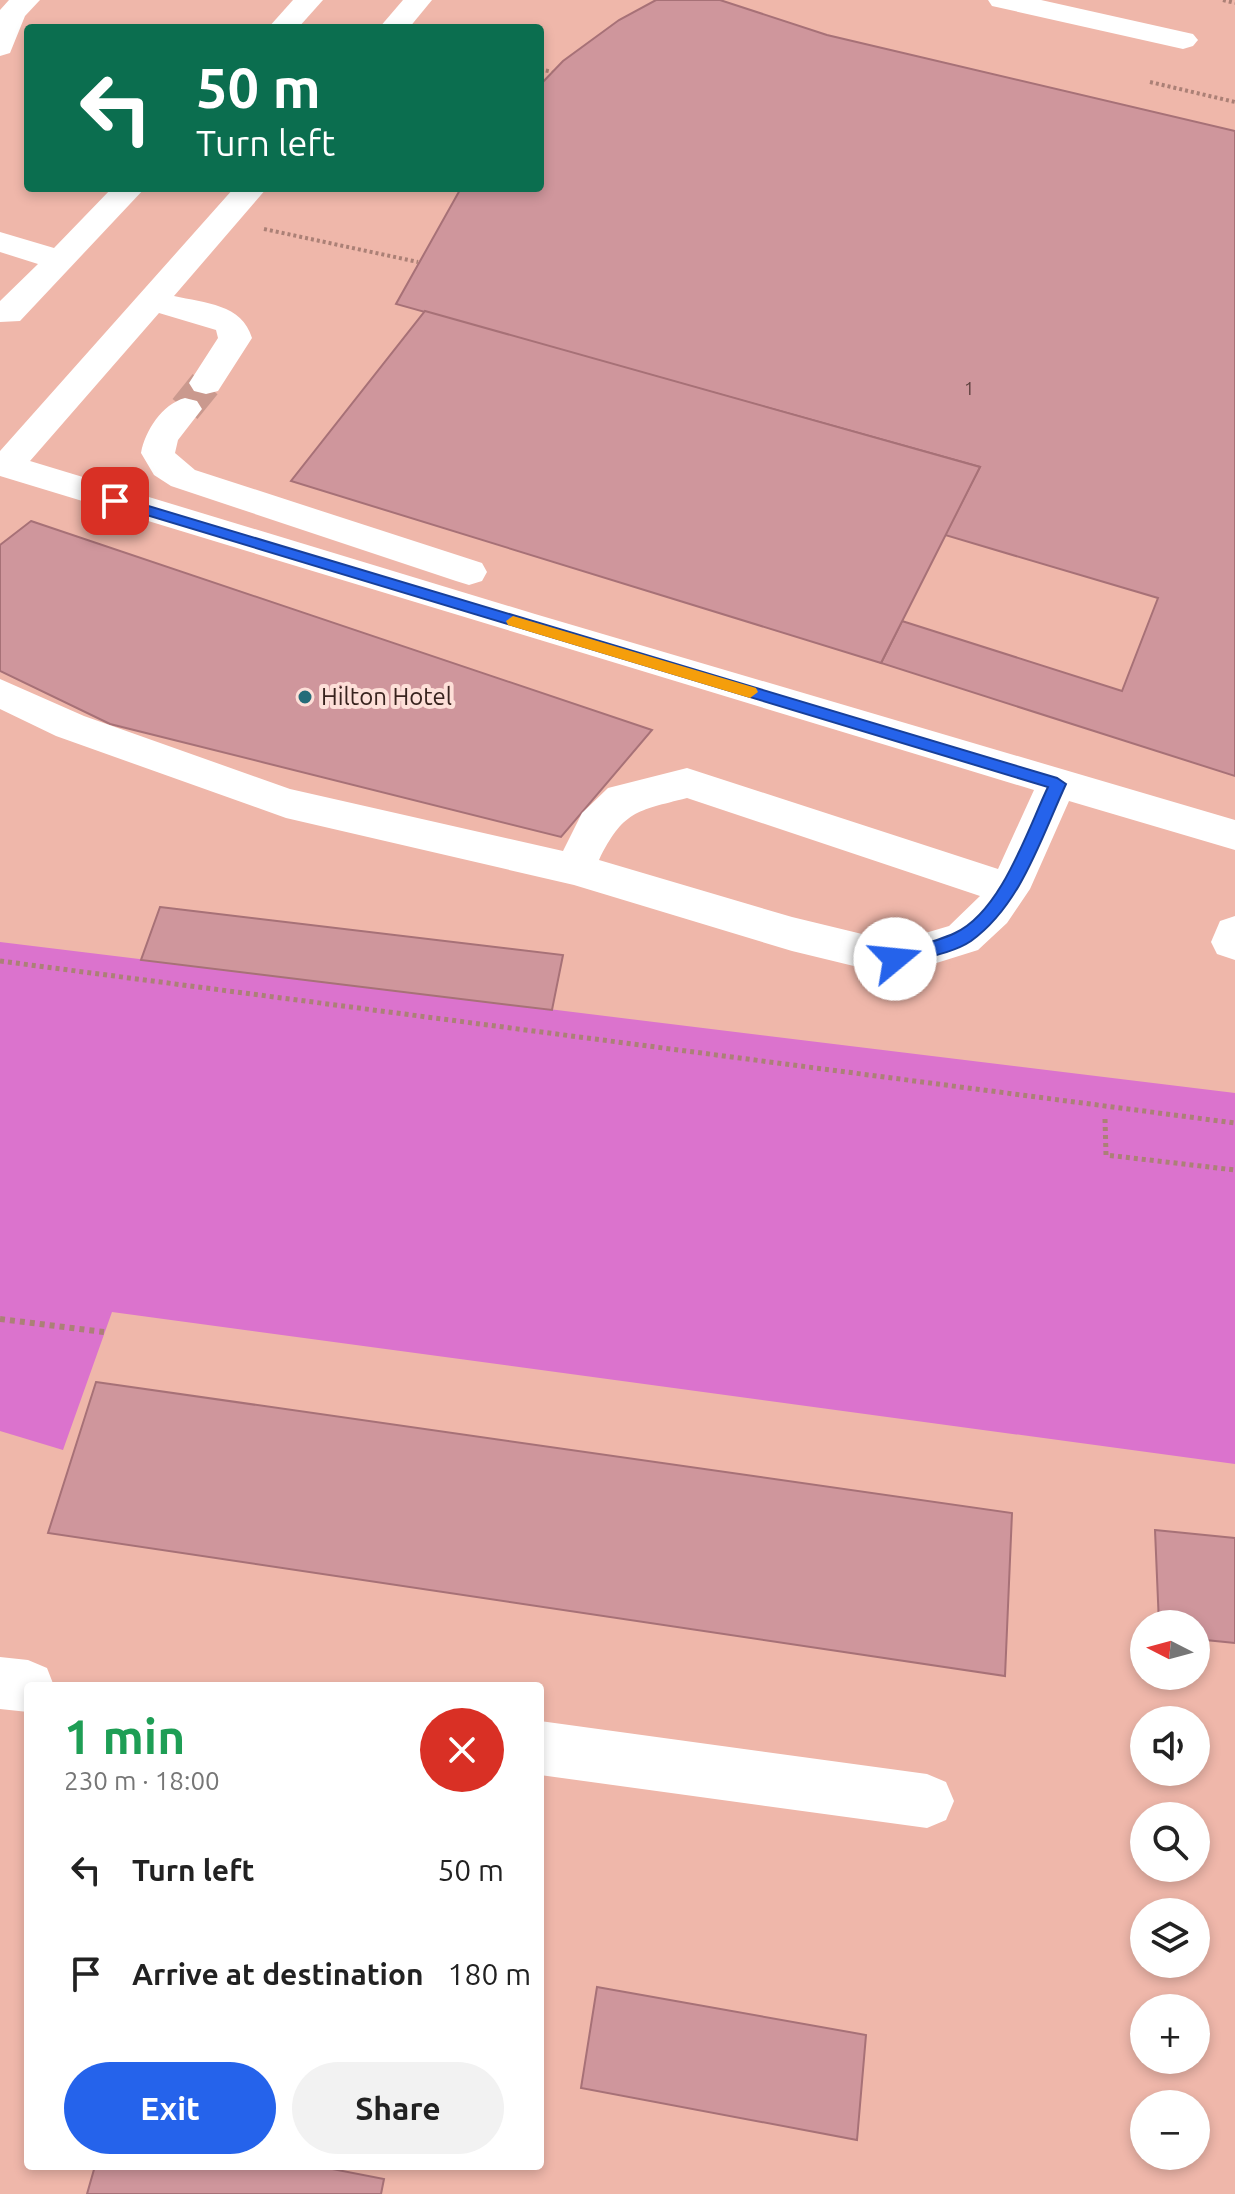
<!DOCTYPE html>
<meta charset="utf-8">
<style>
body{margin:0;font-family:Ubuntu,sans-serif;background:#f2f2f2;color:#222;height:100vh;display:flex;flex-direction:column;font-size:30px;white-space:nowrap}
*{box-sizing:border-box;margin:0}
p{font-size:26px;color:#767676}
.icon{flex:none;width:44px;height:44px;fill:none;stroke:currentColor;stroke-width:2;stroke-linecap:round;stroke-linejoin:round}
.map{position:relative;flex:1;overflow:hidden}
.side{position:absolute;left:24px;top:1682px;width:520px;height:488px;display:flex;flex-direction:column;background:#fff;border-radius:8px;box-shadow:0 4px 12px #0003}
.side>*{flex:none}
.banner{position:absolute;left:24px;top:24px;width:520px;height:168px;border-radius:8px;box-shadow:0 4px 12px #0003;background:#0b6e4f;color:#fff;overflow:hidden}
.needle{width:52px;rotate:276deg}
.buttons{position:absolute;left:1130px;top:1610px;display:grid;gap:16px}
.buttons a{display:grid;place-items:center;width:80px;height:80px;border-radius:50%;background:#fff;box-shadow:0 4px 12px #0003;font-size:40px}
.pin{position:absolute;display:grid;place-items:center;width:68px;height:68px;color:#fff;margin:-34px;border-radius:16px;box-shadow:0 4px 12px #0006}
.me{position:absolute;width:88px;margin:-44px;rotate:73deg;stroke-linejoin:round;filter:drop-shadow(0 0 6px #0008)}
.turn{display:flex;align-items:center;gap:28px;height:168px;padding:0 40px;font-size:36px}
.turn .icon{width:104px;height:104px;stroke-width:2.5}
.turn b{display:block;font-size:56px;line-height:68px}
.round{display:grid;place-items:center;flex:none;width:84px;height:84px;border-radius:42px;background:#f2f2f2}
.headline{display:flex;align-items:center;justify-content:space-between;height:136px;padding:0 40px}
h1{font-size:48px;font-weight:700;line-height:60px;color:#1e9e55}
.primary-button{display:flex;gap:16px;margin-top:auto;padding:16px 40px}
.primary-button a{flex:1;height:92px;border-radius:48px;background:#2563eb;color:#fff;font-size:32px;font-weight:700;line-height:92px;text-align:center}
.primary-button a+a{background:#f2f2f2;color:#222}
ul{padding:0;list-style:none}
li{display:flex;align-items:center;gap:24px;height:104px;padding:0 40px}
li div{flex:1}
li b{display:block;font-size:30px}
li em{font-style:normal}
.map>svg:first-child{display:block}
.water{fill:#db73cd}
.building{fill:#cf969c;stroke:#a77177;stroke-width:2}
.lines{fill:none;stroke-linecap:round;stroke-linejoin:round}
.minor-tunnel{stroke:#ca998e;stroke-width:32;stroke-dasharray:32 16;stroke-linecap:butt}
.path-far2{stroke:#ab8076;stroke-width:4;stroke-dasharray:3 3;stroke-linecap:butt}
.path-far1{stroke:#ab8076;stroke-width:5;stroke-dasharray:4 4;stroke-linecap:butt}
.path{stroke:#ab8076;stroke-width:6;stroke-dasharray:5 5;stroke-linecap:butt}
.minor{fill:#fff;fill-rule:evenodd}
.route{fill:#2563eb;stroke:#184099;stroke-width:2}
.slow{fill:#f59e0b}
.poi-dot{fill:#256c79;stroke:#fddfd8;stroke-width:3}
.labels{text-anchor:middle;stroke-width:8;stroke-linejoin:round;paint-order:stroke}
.far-number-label{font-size:18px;fill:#5e403e}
.poi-label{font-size:24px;fill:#38231e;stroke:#fddfd8;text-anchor:start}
</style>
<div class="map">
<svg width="1235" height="2194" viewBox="0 0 1235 2194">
<rect width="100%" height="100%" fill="#efb7aa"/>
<polygon class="water" points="0,942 1235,1093 1235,1464 112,1312 63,1450 0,1431"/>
<g class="building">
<polygon points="656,0 720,0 827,35 1235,131 1235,776 881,663 902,621 1122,691 1158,598 945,535 980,467 396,304 461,188 540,188 540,85 563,61 619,20"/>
<polygon points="425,311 980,467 881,663 291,481"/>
<polygon points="31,521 652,730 561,837 110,724 0,671 0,545"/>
<polygon points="160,907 563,955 552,1010 141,960"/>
<polygon points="96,1382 1012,1513 1005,1676 48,1533"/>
<polygon points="1155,1530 1235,1538 1235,1643 1196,1639 1196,1624 1159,1624"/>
<polygon points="597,1987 866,2035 857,2140 581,2088"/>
<polygon points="95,2166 317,2166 384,2179 381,2194 87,2194"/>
</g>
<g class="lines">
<polyline class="minor-tunnel" points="185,409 206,383"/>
<g class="path-far2">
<polyline points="1223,0 1235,3"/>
<polyline points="540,69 552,72"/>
<polyline points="1150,82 1235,102"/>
<polyline points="264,229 418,262"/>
</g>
<g class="path-far1">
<polyline points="0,961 1235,1123"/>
<polyline points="1105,1119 1106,1155 1235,1170"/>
</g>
<polyline class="path" points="0,1319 104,1332"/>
<g class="minor">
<polygon points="9,0 40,0 25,16 10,53 0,56 0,10"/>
<polygon points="293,0 323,0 298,28 268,28"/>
<polygon points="403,0 432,0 409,28 379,28"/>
<polygon points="988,0 1041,0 1193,34 1198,40 1193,46 1183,49 992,6"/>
<polygon points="112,188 145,188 20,321 0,322 0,301 38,264 0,252 0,232 54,248"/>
<path d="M234 188H267L174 296C205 303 242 304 252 338L218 391 206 394 194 391 189 383 218 338 216 330 159 313 30 461 535 614 1235 820V850L1069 801 1030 889 1007 923 978 950 895 976 792 951 574 885 286 818 56 736 0 709V679L84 716 290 789 563 851 582 813 608 788 687 768 998 869 1034 790 0 476V451ZM687 798 980 896 949 926 895 942 792 917 599 860C623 811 636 811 687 798Z"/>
<path d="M185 398 197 401 202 409 178 440 175 453 195 470 482 563 487 572 482 581 469 585 456 581 171 486 154 475 141 453C145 431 162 404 185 398Z"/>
<polygon points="1235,916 1235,960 1217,954 1211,942 1220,921"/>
<polygon points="0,1657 28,1660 47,1668 54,1686 28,1686 28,1712 0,1709"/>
<polygon points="540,1721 927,1774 946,1782 954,1801 946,1820 927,1828 540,1775"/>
</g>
</g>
<path class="route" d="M115 496 1057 778 1066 784C1041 838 1021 905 971 941 952 954 917 959 895 966L886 959 888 954C910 947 934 943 955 933 1001 912 1027 831 1048 787L110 504V497Z"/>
<polygon class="slow" points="513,616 756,688 758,692 750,698 508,625 506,621"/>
<circle class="poi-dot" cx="305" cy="697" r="8"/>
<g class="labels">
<g class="far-number-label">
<text x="969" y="395">1</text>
</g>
<g class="poi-label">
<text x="321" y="705">Hilton Hotel</text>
</g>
</g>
</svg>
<div class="buttons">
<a><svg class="needle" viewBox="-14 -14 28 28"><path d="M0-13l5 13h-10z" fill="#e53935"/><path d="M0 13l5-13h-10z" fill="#767676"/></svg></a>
<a><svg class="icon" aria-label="sound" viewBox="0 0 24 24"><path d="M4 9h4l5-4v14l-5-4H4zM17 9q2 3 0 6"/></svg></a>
<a><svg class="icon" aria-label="search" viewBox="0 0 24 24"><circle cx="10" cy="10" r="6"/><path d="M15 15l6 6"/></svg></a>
<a><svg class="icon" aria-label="layers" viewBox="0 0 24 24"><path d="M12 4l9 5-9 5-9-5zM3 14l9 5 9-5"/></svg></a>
<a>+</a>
<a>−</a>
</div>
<div class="pin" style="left:115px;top:501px;background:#d93025"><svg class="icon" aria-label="arrive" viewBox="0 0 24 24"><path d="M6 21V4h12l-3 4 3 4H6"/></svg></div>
<svg class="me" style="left:895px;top:959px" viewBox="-20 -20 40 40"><circle r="19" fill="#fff"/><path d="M0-13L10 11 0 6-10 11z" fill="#2563eb"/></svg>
<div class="banner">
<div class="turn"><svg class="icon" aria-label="left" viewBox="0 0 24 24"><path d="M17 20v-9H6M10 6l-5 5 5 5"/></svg><div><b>50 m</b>Turn left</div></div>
</div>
<section class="side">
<div class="headline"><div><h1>1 min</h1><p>230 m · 18:00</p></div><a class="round" style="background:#d93025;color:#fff"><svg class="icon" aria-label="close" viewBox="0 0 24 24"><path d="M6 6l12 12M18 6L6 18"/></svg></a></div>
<ul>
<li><svg class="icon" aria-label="left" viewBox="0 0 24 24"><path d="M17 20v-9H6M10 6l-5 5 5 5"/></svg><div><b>Turn left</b></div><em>50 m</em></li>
<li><svg class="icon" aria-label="arrive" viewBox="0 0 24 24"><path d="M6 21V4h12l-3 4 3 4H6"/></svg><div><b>Arrive at destination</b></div><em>180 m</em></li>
</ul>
<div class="primary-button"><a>Exit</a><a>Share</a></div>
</section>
</div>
